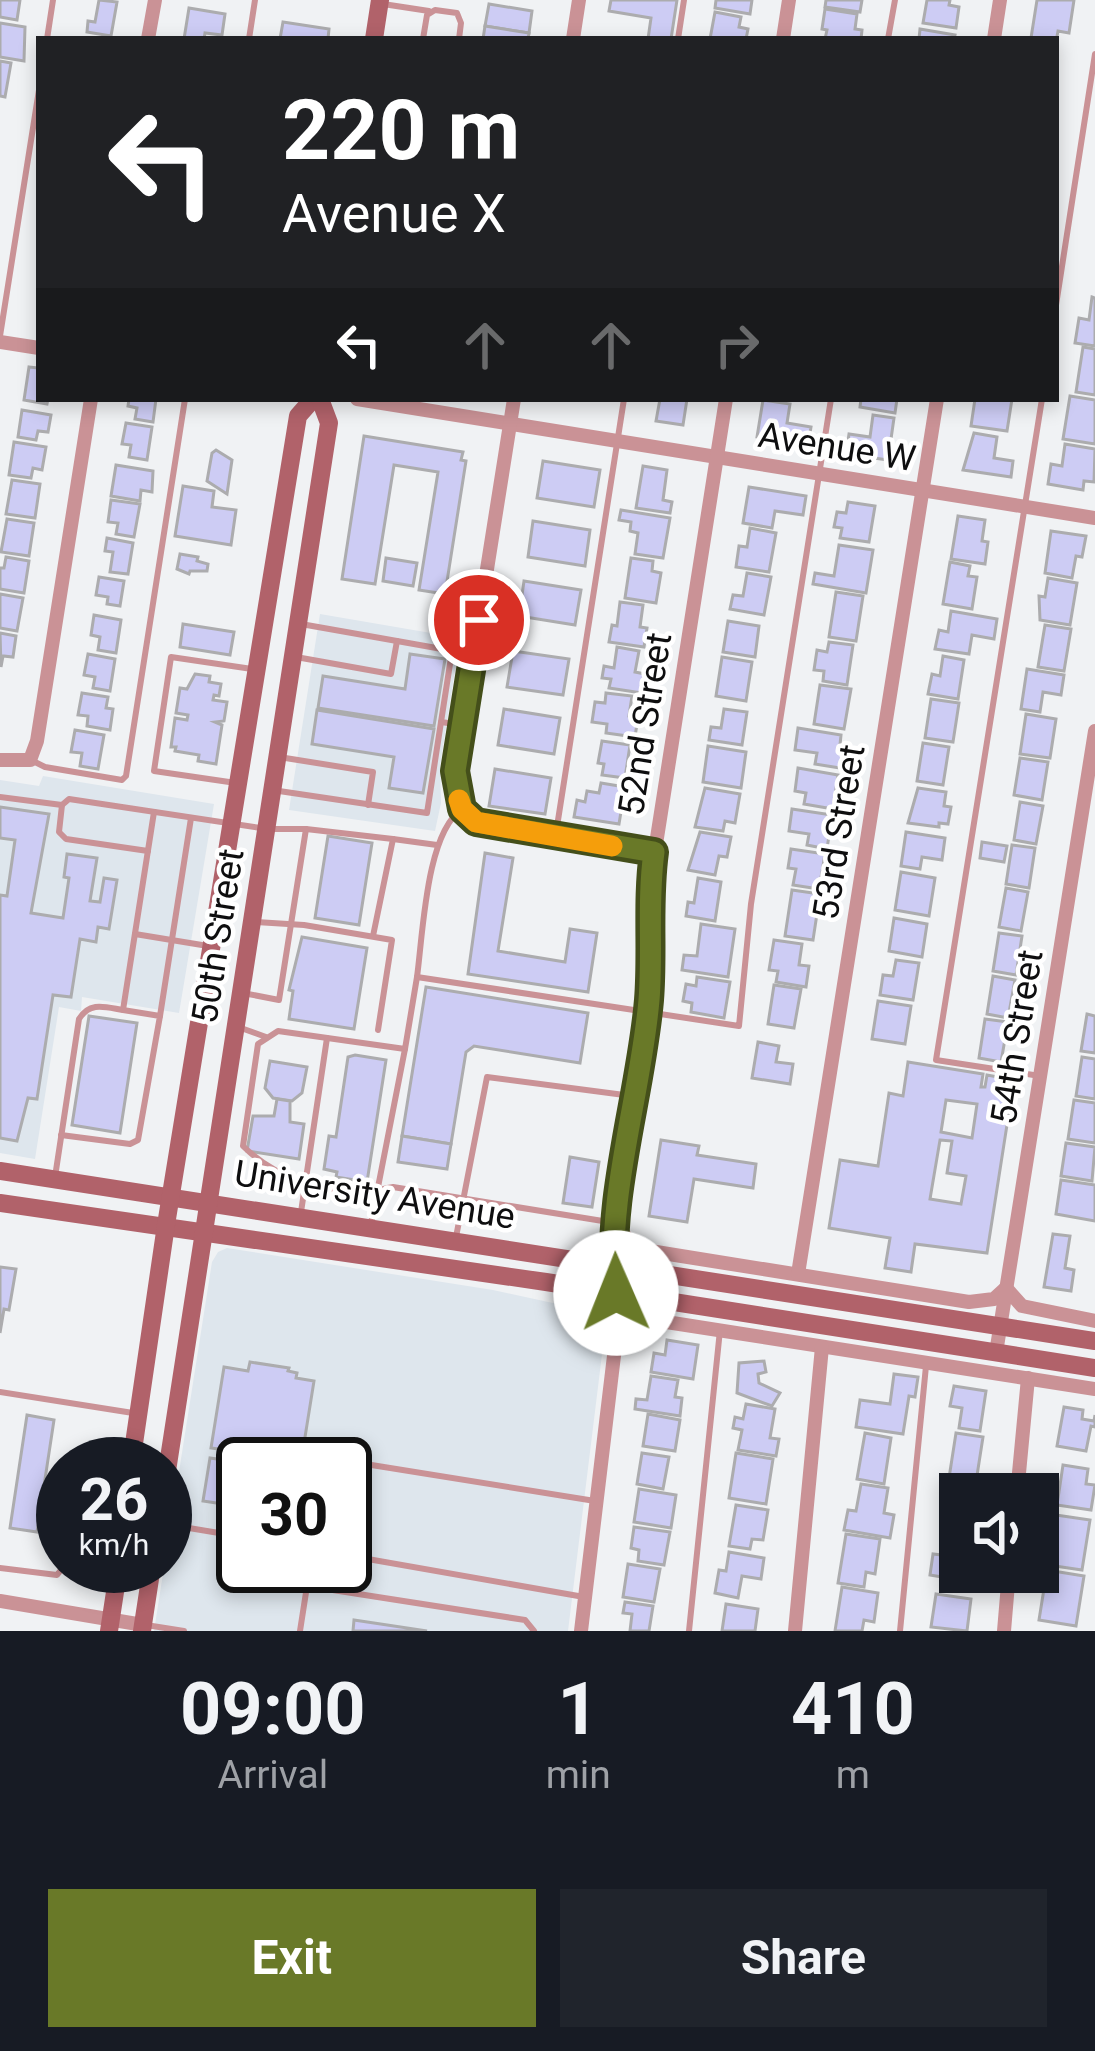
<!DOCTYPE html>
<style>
body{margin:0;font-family:Roboto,sans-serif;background:#20242c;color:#f1f3f6;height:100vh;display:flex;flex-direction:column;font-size:45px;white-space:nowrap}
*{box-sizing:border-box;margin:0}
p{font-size:39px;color:#9ea1a6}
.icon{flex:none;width:66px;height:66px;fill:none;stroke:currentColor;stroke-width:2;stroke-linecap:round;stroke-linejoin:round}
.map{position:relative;height:1631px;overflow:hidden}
.side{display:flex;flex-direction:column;background:#171b24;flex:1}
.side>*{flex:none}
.top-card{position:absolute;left:36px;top:36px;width:1023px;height:366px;border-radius:0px;box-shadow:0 6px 18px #0003;background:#202124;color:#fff;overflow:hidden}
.tools{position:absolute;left:939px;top:1473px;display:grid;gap:24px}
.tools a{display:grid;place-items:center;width:120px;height:120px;border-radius:0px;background:#171b24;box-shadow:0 6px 18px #0003;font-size:60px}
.speed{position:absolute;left:36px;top:1437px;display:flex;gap:24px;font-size:60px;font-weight:700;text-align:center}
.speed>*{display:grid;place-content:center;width:156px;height:156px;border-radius:50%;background:#171b24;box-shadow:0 6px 18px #0003;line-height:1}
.speed small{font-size:30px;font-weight:400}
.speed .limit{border:6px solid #111;border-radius:18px;background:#fff;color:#111}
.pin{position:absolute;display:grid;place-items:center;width:102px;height:102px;color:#fff;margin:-51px;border:6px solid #fff;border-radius:50%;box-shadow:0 3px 12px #0007}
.me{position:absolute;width:132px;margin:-66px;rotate:359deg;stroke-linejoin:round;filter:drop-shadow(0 0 9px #0008)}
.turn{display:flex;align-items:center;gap:42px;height:252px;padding:0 48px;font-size:54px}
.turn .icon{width:156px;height:156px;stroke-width:2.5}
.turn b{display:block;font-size:84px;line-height:102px}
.lanes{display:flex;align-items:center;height:114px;padding:0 48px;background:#0003;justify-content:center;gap:60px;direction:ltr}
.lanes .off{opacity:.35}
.eta{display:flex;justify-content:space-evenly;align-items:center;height:204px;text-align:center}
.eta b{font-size:72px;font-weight:700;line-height:84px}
.cta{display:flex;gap:24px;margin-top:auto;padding:24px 48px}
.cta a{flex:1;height:138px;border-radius:0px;background:#697928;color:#fff;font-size:48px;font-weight:700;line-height:138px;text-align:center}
.cta a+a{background:#20242c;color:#f1f3f6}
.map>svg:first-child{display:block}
.built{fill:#dee6ed;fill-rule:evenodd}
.building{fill:#cdccf4;stroke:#acacae;stroke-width:3;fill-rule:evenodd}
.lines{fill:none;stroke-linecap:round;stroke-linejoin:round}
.lane{stroke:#ca9296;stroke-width:6}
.street{stroke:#ca9296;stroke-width:14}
.secondary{stroke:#b1626a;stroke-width:18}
.route-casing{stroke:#444f1a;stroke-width:30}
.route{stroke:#697928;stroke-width:21}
.slow{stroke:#f59e0b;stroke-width:21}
.labels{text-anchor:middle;stroke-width:9;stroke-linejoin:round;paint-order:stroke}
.street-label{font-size:36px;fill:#0e0e0f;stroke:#fff}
</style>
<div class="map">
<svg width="1095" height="1631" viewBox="0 0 1095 1631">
<rect width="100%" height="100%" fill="#f0f2f4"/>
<g class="built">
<polygon points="320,614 460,638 440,766 441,803 435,831 289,810"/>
<polygon points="43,776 214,804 179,1013 82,997 81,1011 59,1007 35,1159 0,1153 0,780 39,786"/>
<path d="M227 1248 493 1290 599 1313 605 1330 568 1631H154L212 1262 218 1252ZM243 1464H345V1566H243Z"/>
</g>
<g class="building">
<polygon points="0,0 20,0 17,20 0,17"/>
<polygon points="99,0 117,2 111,36 87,32 88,21 95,22"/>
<polygon points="611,0 677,0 671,39 648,39 651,18 609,11"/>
<polygon points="716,0 752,0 750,14 715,8"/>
<polygon points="826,0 862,0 860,12 825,7"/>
<polygon points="927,0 950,0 949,5 959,7 956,28 923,23"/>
<polygon points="1037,0 1074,0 1069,33 1058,31 1056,42 1056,39 1031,38"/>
<polygon points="489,4 532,11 529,33 485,26"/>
<polygon points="189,8 225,14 222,35 205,33 204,39 184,39"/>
<polygon points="825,9 857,14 855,29 862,30 861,39 825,39 827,30 822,29"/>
<polygon points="715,12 741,17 739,27 748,29 746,39 710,39"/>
<polygon points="283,22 329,29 328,39 280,39"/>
<polygon points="0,23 25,27 24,61 0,57"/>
<polygon points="485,26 529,33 528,39 483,39"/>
<polygon points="920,29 955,35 954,39 919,39"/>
<polygon points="0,61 11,63 5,97 0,96"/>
<polygon points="1092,297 1095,298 1095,346 1075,343 1079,318 1089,320"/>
<polygon points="1083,347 1095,349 1095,395 1076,392"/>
<polygon points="29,367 39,368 39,399 48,399 47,404 24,400"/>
<polygon points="1070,396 1095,400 1095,444 1063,439"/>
<polygon points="129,399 156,399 153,422 135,419 137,408 128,406"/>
<polygon points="660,399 687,399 683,425 656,421"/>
<polygon points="861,399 897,399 895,413 860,407"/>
<polygon points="975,399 1012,399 1007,431 971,426"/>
<polygon points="763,400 790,404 787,423 811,427 808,445 757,437"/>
<polygon points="22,410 51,415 48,432 38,431 36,440 18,437"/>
<polygon points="873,415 894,418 888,460 846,454 849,434 870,437"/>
<polygon points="126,423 152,427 147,460 129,457 131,445 122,444"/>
<polygon points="974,433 997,437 994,458 1013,461 1011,477 963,470"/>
<polygon points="364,436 463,452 461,460 466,461 445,594 419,590 438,472 394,465 375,584 342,579"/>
<polygon points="14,442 46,447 42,470 33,468 31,478 9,475"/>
<polygon points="1065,444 1095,449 1094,482 1084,481 1083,490 1048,484 1051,464 1062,466"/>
<polygon points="216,450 232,460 227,494 207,481 212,453"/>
<polygon points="543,461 600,470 594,507 537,498"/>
<polygon points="116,465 153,471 152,492 141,490 140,501 111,496"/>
<polygon points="643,466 667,470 663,500 672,502 670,513 636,508"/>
<polygon points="12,480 40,484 35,518 6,514"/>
<polygon points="183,486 214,491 212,507 236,510 231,545 175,536"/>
<polygon points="749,487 806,496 803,515 775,511 772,528 743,523"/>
<polygon points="111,500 140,504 134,537 116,534 118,523 108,522"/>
<polygon points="848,502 875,506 869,542 840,538 842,528 834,527 837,512 846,513"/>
<polygon points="621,510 670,518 663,558 635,554 638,533 630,531 631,522 619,520"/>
<polygon points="958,516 985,520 982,541 988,542 985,564 951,559"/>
<polygon points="7,519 34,523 29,556 1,552"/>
<polygon points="533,521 590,530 585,566 528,557"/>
<polygon points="750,528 776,533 769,572 736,567 739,546 747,547"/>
<polygon points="1051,531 1086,536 1082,557 1076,556 1072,578 1045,573"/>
<polygon points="107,538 133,543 128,574 110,572 113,552 105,551"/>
<polygon points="839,545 873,550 866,593 813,584 815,573 834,576"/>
<polygon points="180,554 198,557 197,561 208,564 207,571 190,571 189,574 177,569"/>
<polygon points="6,557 29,561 24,593 0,589 0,568 4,568"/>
<polygon points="386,558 417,563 413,586 383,581"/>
<polygon points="631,558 653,561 652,571 661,573 656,603 625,598"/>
<polygon points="950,562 970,566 968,576 977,577 972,609 943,604"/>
<polygon points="747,573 771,577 764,615 730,609 733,595 743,596"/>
<polygon points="99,577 124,581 120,606 107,604 108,597 96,595"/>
<polygon points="1048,578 1077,583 1070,625 1040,620 1039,596 1045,597"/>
<polygon points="524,581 581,590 575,625 519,616"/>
<polygon points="836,592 863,596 856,641 829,637"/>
<polygon points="0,594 23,598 17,631 0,628"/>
<polygon points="620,602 643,605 640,627 647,628 644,647 609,642 612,625 617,626"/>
<polygon points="951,611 997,619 994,639 972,635 969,654 935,649 939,630 948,632"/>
<polygon points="94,615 121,620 116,653 98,650 100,637 91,635"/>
<polygon points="728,621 759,626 755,657 723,652"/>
<polygon points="183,624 234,632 230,655 180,647"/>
<polygon points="1045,625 1071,629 1064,671 1038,667"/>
<polygon points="0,633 16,636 13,657 3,656 1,667"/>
<polygon points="829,642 853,645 847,685 823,681 824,671 814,670 817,650 827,652"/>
<polygon points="617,647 639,651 635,672 645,674 642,693 609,688 611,679 602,678 604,666 614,668"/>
<polygon points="513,651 569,659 563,695 507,687"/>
<polygon points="88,654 115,659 110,691 93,688 95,677 84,675"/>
<polygon points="410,654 445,659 434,726 318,708 323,676 405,689"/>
<polygon points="943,656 964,660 958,699 928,694 932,674 940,676"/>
<polygon points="722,657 752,662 746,701 716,696"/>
<polygon points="1027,669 1064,675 1061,695 1043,692 1040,712 1021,709"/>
<polygon points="195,674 210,676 209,682 221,684 219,696 214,695 213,700 227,702 224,721 215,722 222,725 216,764 198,761 199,755 175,751 176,747 171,747 175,718 187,720 188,715 176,713 180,688 187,689"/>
<polygon points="820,685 851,689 844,729 814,724"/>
<polygon points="82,693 108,697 106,708 113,709 110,730 87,726 88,716 78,715"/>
<polygon points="606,693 632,696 629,716 638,717 635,737 606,733 607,724 592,722 595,702 605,703"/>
<polygon points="931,699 959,703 953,742 925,738"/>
<polygon points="504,709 560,718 554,754 498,745"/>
<polygon points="724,709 747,712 742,745 709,740 711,727 721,728"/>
<polygon points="317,710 434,729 423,793 389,788 394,757 312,744"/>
<polygon points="1026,714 1056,719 1050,758 1020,754"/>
<polygon points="798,728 841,735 840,745 849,746 846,769 815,764 817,753 795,750"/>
<polygon points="75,730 104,735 98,769 80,766 82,753 71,752"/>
<polygon points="602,741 630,745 625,778 602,775 604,764 598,763"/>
<polygon points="923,743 949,747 943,785 917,781"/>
<polygon points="708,746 746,752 741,788 703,782"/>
<polygon points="1020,758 1048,762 1042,800 1014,795"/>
<polygon points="798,768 838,775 833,809 804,804 806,793 795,791"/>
<polygon points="495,769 551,778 545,814 489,806"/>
<polygon points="601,783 625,787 619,824 574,817 577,800 585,802 587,791 599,793"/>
<polygon points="705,788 740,794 735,823 725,821 723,831 695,827"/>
<polygon points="918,788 946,792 944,806 951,807 948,824 939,823 939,827 908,823"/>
<polygon points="1020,802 1043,806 1036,844 1014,840"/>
<polygon points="0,807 49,814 31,913 63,918 69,878 64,877 67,854 97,858 90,901 100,902 104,878 117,880 109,929 98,927 96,942 80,939 71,997 53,995 37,1099 28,1098 17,1141 0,1138 0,895 7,896 15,840 0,838"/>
<polygon points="792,809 832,815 827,849 807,845 809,834 789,831"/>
<polygon points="700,832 731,837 727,857 719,856 715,875 688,870"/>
<polygon points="906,832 945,838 942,860 922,857 920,869 901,866"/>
<polygon points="328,836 372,843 359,925 315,918"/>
<polygon points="982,842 1007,846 1004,862 980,858"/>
<polygon points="1012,845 1035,848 1029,888 1006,884"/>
<polygon points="791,849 825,854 819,889 793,885 796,869 788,868"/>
<polygon points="485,853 513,858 498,951 565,962 570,929 597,933 588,992 468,974"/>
<polygon points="901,872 935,878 929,916 895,910"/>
<polygon points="698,878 721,882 715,921 686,916 688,902 694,903"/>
<polygon points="1006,888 1028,892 1021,931 999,927"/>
<polygon points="792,890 820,894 813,940 785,936"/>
<polygon points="894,918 927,924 922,957 889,951"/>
<polygon points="701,924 735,929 728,977 682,970 684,955 697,956"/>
<polygon points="999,933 1022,936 1016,975 993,971"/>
<polygon points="302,937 367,948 354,1029 289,1019 293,991 289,990"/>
<polygon points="774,940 802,944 799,965 809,966 806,987 776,982 778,971 769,970"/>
<polygon points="896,960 919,963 913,1000 880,995 883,975 893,976"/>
<polygon points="993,976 1015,980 1008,1018 987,1014"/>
<polygon points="697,977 730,982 724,1018 691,1012 692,1003 683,1001 686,984 696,986"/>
<polygon points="774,985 801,989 794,1028 768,1024"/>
<polygon points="426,987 588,1013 580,1063 474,1046 466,1052 451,1144 402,1136"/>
<polygon points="878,1001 911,1006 905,1044 872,1039"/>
<polygon points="1087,1014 1095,1016 1095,1053 1081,1051"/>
<polygon points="89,1016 137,1023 120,1133 72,1125"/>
<polygon points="985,1019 1008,1022 1001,1062 979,1058"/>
<polygon points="758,1042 779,1046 776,1062 793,1064 790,1084 752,1078"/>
<polygon points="355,1055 386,1060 367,1182 336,1177 337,1172 324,1169 329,1136 336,1137 348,1057"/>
<polygon points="1082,1057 1095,1059 1095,1099 1076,1096"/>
<polygon points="270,1061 307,1067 302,1093 292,1101 273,1098 265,1088"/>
<path d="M908 1062 983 1074 981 1087H985L987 1075 1014 1080 987 1253 915 1244 911 1272 885 1268 890 1238 829 1228 840 1160 878 1166 889 1093 903 1096ZM946 1100 977 1104 972 1138 941 1132ZM940 1140 952 1141 947 1173 966 1176 961 1204 930 1199Z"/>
<polygon points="277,1099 290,1101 290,1122 304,1124 299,1159 247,1151 253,1116 274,1116"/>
<polygon points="1074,1100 1095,1103 1095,1143 1068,1139"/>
<polygon points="402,1136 451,1144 447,1169 398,1162"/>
<polygon points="661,1140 699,1146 697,1155 756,1164 753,1188 694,1179 687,1222 649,1216"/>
<polygon points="1066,1143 1095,1147 1092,1181 1061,1176"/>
<polygon points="570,1157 599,1162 592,1207 563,1203"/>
<polygon points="1061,1180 1095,1185 1095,1221 1056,1214"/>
<polygon points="1053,1234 1070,1236 1065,1268 1074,1270 1071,1291 1044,1287"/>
<polygon points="0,1267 16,1269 9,1310 4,1309 0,1333"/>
<polygon points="667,1340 698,1345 693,1379 651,1372 654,1353 665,1355"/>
<polygon points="764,1361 766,1372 758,1374 759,1383 780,1393 772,1406 737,1393 739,1363"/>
<polygon points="250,1362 289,1368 288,1371 297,1373 296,1378 314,1381 301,1462 307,1464 243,1464 243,1507 203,1501 210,1458 224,1460 226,1450 211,1448 224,1367 248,1371"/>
<polygon points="894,1374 918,1377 915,1397 909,1396 903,1434 856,1427 860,1400 890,1404"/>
<polygon points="651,1376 678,1380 675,1397 682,1398 680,1416 635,1409 636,1399 647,1400"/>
<polygon points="954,1386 986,1391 980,1431 959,1428 962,1408 950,1406"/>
<polygon points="746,1404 775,1409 770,1438 779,1439 776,1456 738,1450 742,1430 733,1428 735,1417 743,1419"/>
<polygon points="1064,1407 1083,1410 1082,1419 1094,1421 1095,1415 1095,1427 1091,1426 1086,1451 1057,1446"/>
<polygon points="648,1414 680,1420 675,1451 643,1446"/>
<polygon points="27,1415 54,1420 37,1532 10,1528"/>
<polygon points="865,1433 891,1438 884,1484 857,1479"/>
<polygon points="956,1433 983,1437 976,1482 949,1478"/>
<polygon points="642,1453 669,1457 663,1489 637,1484"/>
<polygon points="736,1453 773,1459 766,1504 729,1498"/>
<polygon points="1063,1465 1088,1469 1086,1484 1095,1485 1091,1510 1057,1505"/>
<polygon points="951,1482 981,1487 980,1494 960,1494 960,1532 943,1529"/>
<polygon points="861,1484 888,1488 884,1513 894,1515 890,1538 844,1530 848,1510 856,1511"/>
<polygon points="639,1489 676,1495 671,1528 634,1522"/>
<polygon points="736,1505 768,1510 763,1540 752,1539 750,1549 729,1546"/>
<polygon points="1056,1515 1090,1520 1082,1570 1048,1565"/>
<polygon points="634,1527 670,1532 664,1565 638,1561 639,1550 631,1548"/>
<polygon points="846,1534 880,1539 875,1574 866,1572 864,1587 838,1583"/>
<polygon points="944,1536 960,1538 960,1572 971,1572 968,1590 947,1587 948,1578 930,1575 933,1554 942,1555"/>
<polygon points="729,1552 764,1558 761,1579 742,1576 738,1598 715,1593 719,1570 726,1571"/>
<polygon points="628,1564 660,1569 654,1602 623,1597"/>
<polygon points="1047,1570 1084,1576 1076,1626 1039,1620"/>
<polygon points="842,1587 878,1593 874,1622 864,1620 862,1631 835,1631"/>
<polygon points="936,1594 971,1599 967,1631 931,1627"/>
<polygon points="625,1602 653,1606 649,1631 630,1631 632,1614 623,1613"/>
<polygon points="726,1604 758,1609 755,1631 722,1631"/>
<polygon points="354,1620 427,1631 353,1631"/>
</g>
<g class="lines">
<g class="lane">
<polyline points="383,4 429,11"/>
<polyline points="47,39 53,0"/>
<polyline points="249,39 255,0"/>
<polyline points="423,39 427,15 435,10 457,13 461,23 459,39"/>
<polyline points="678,39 684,0"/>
<polyline points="888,39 895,0"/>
<polyline points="1056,305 1095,54"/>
<polyline points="0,336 39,90"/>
<polyline points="397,641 470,654"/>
<polyline points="452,651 441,722 462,725"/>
<polyline points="296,657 391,674 397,641 301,624"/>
<polyline points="279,757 373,772 368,805"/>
<polyline points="33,761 45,767 122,780 126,776 185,399"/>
<polyline points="236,783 154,771 171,657 252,669"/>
<polyline points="279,791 427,813 441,722"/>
<polyline points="0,797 62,805"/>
<polyline points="306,829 393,839 373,936"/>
<polyline points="556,833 624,399"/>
<polyline points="393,839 437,845"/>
<polyline points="148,851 66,839 59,832 62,805 69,799 267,829 306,829 279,1000 243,993"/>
<polyline points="256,922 304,925 392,940 378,1030"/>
<polyline points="135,934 208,946"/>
<path d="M417 977C423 934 426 833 462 809"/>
<polyline points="160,1016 191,818"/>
<polyline points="241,1028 266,1037"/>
<polyline points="1040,1076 936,1060 1042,399"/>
<polyline points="61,1135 130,1144 138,1140 160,1016 123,1010"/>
<path d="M55 1177 79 1019C90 1001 105 1007 123 1010L154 812"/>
<polyline points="301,1212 327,1038"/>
<polyline points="371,1223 405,1049"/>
<path d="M615 1223 393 1187C383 1188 374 1193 365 1193 322 1194 273 1176 243 1146L258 1044 278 1031 405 1049 417 977 739 1026 751 904 831 399"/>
<polyline points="456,1237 487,1077 632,1096"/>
<polyline points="0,1392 133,1413"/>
<polyline points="83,1464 85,1450 104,1443 130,1447"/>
<polyline points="165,1524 243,1537"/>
<polyline points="345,1549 359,1463 595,1501"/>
<polyline points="345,1555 584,1597"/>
<polyline points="0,1568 57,1575 64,1566"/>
<polyline points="146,1625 184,1631"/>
<polyline points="300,1631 307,1586 525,1620 534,1631"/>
<polyline points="689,1631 720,1330"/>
<polyline points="900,1631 926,1366"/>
</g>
<g class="street">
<polyline points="148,39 155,0"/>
<polyline points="573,39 579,0"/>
<polyline points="783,39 789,0"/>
<polyline points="994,39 1000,0"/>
<polyline points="0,342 39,348"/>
<polyline points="357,399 1095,518"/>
<path d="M514 399 455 771C456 793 459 806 475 822L654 852"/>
<polyline points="0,760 30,760 37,741 91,399"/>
<polyline points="616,1223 627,1239 650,1251 969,1302 994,1299 1006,1288 1022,1306 1095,1321"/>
<polyline points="798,1274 937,399"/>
<polyline points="617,1339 631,1325 647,1319 1095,1389"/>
<polyline points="996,1353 1095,731"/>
<polyline points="1017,1494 1028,1378"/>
<polyline points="0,1601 143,1625"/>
<polyline points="581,1631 619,1314 613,1246 649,998 651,876 726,399"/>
<polyline points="795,1631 822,1347"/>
<polyline points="1004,1631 1009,1572"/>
</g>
<g class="secondary">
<polyline points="374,39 380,0"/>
<polyline points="0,1171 1095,1341"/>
<polyline points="0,1203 546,1282 1095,1368"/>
<polyline points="131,1464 166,1225 298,416 313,399"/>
<polyline points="165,1484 329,423 320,399"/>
<polyline points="109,1631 119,1566"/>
<polyline points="142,1631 152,1566"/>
</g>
</g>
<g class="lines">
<g class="route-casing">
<path id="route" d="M479 620 455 771 462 809 476 822 654 852C647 902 653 951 649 1000 641 1095 605 1199 616 1293"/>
</g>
<use href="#route" class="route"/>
<polyline class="slow" points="459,800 462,809 476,822 612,846"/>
</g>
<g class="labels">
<g class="street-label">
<text transform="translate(837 446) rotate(9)" y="13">Avenue W</text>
<text transform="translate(644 724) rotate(-81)" y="13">52nd Street</text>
<text transform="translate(838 832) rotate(-81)" y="13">53rd Street</text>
<text transform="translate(217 936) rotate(-81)" y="13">50th Street</text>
<text transform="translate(1016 1037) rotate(-81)" y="13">54th Street</text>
<text transform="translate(375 1194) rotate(9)" y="13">University Avenue</text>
</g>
</g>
</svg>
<div class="tools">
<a><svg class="icon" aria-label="sound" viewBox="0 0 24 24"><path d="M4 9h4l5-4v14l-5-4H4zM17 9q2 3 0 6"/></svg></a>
</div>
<div class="speed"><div>26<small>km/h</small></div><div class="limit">30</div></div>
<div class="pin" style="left:479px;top:620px;background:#d93025"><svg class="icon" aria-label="arrive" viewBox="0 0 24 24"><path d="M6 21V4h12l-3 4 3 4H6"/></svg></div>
<svg class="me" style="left:616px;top:1293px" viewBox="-20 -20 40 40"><circle r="19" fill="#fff"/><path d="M0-13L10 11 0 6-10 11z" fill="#697928"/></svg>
<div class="top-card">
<div class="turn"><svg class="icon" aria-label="left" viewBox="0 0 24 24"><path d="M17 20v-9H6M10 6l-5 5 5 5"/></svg><div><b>220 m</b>Avenue X</div></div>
<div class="lanes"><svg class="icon" aria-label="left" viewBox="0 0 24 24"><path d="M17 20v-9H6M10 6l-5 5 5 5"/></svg><svg class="icon off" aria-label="ahead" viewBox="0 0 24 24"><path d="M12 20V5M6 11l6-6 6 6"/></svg><svg class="icon off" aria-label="ahead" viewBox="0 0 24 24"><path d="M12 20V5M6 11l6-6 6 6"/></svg><svg class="icon off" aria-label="right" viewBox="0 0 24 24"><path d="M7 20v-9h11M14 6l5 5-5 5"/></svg></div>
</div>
</div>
<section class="side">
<div class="eta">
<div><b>09:00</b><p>Arrival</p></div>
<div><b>1</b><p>min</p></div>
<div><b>410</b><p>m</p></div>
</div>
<div class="cta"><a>Exit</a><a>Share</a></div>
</section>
